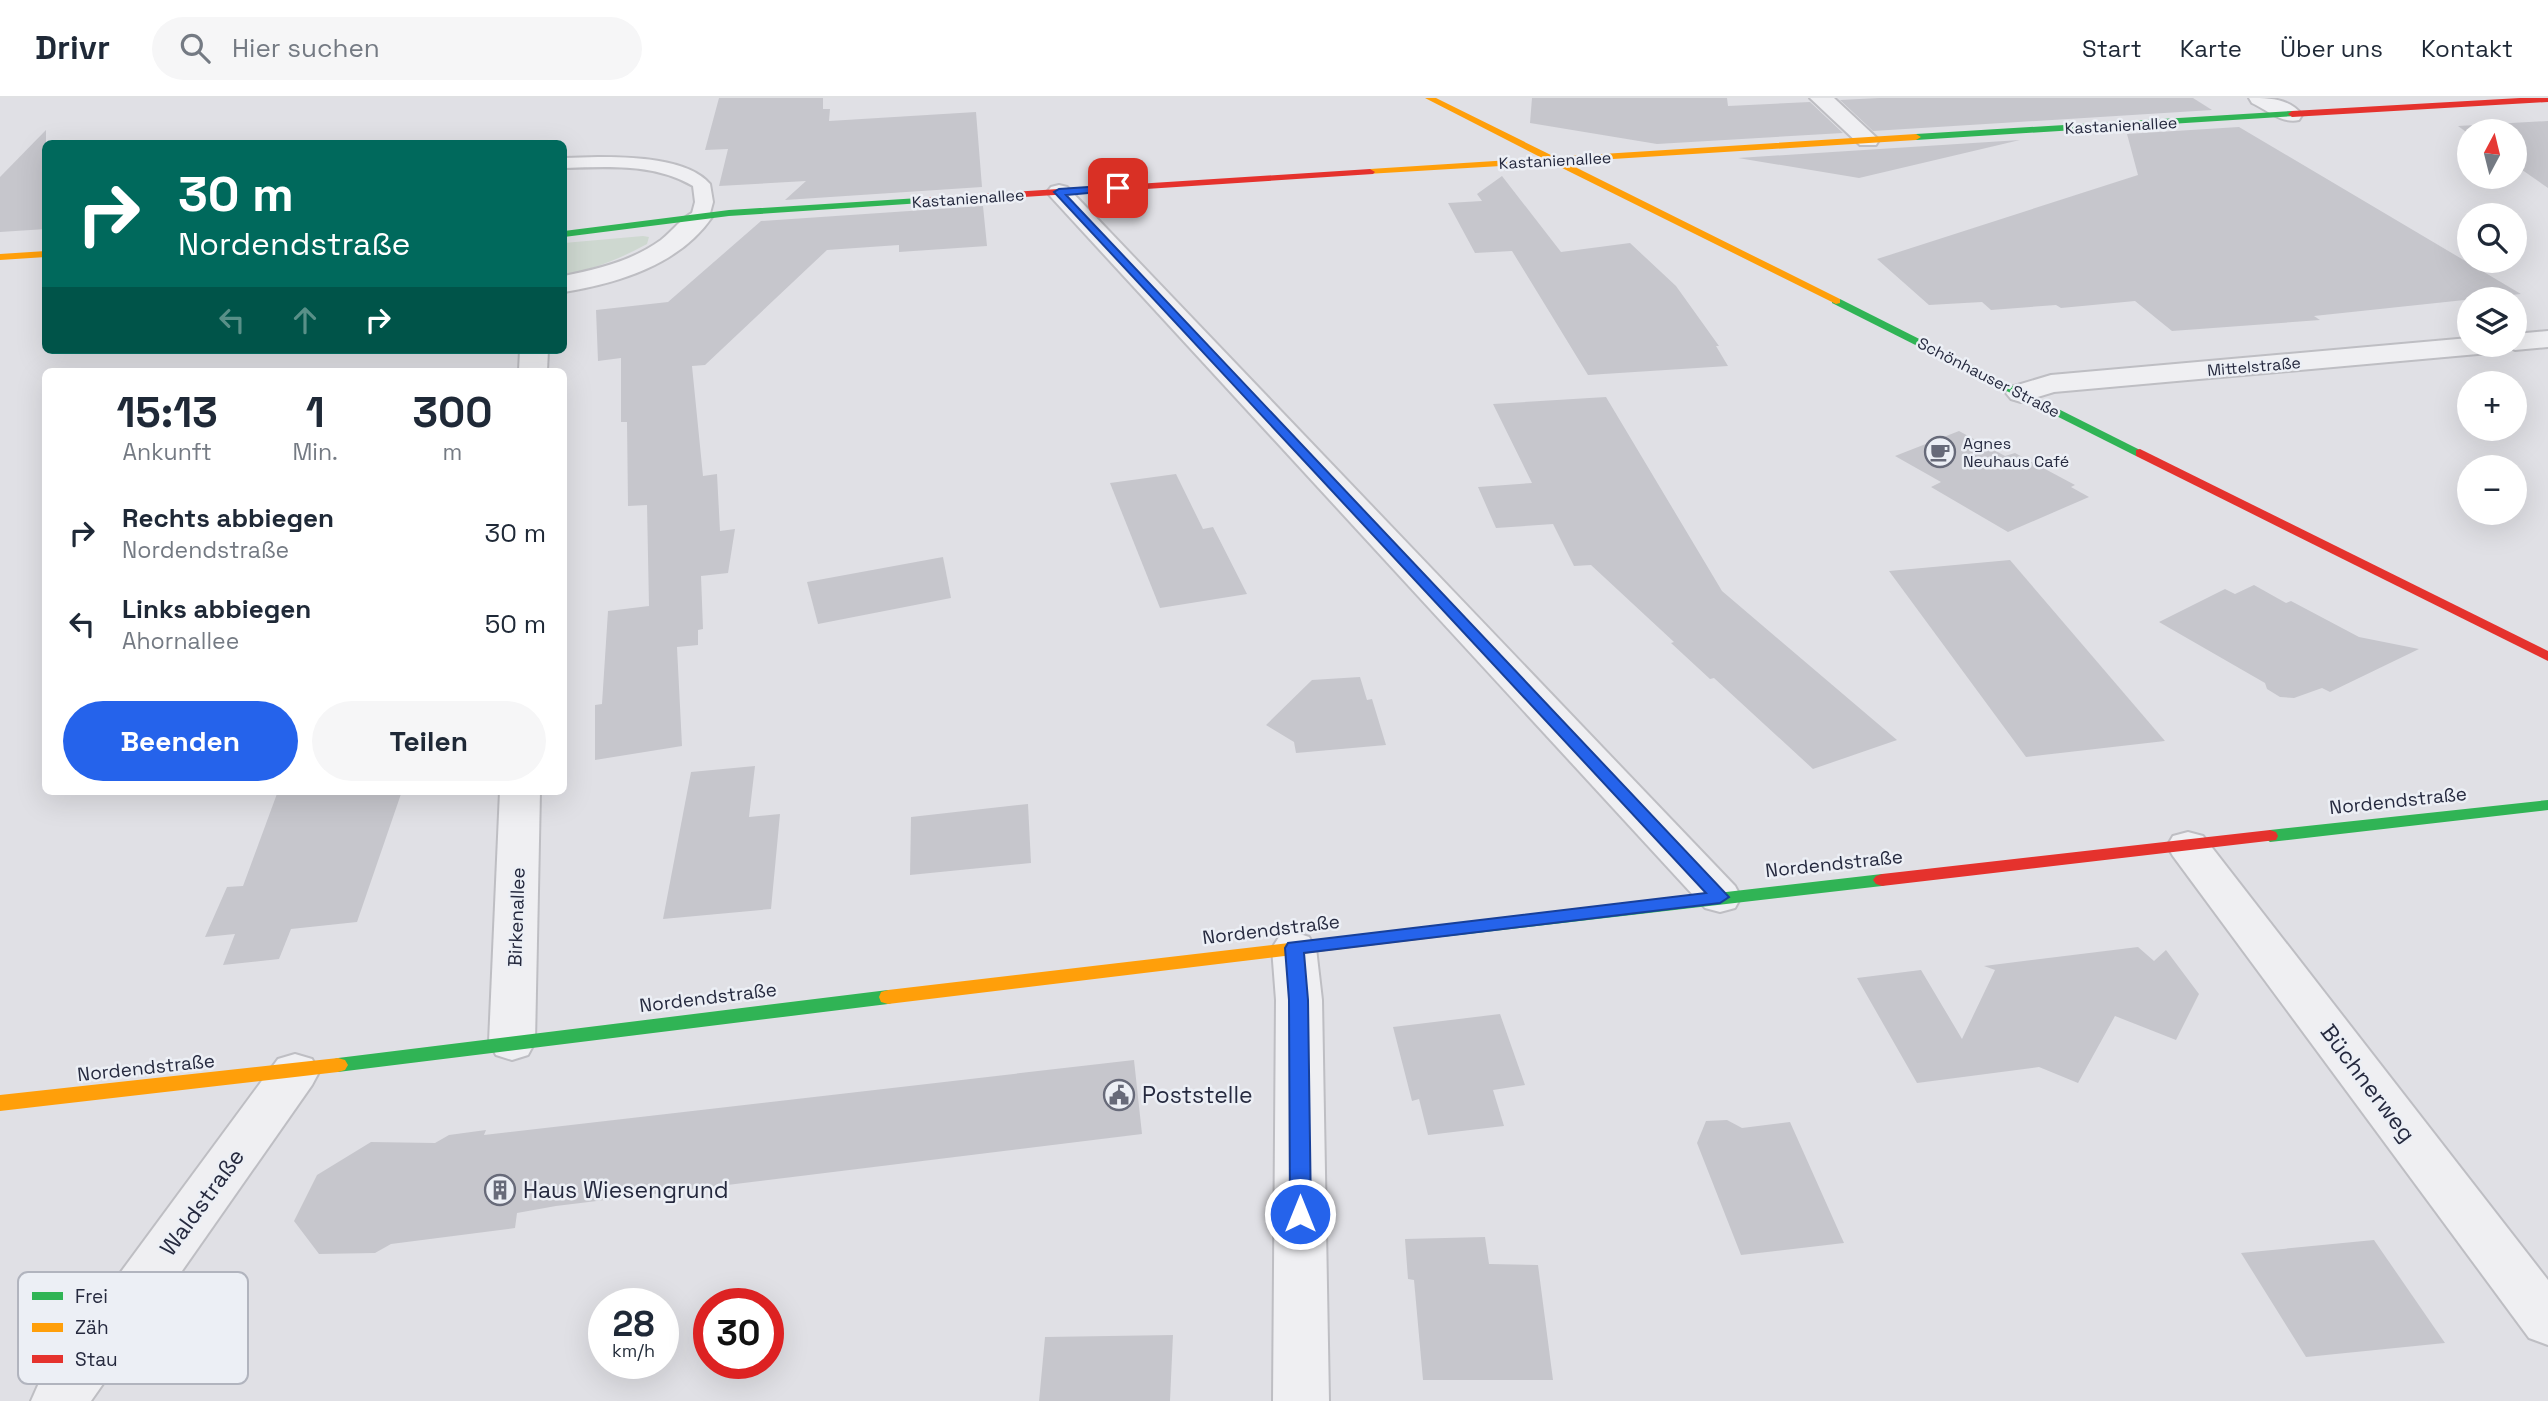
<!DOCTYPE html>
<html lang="de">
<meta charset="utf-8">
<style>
body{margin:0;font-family:"Space Grotesk",sans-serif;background:#f6f6f7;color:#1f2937;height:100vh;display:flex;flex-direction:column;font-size:26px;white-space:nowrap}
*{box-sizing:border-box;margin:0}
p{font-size:23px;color:#747a83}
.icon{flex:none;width:38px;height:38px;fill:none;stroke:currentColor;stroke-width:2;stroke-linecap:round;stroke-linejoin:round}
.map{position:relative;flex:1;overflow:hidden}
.drawer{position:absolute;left:42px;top:270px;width:525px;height:427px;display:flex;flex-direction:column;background:#fff;border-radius:10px;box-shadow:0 7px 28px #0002}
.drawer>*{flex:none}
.guide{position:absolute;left:42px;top:42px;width:525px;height:214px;border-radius:10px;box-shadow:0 7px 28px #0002;background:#00695c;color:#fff;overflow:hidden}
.needle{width:46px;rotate:7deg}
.controls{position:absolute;left:2457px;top:21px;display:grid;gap:14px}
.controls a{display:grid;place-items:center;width:70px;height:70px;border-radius:50%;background:#fff;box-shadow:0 7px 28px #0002;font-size:35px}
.speed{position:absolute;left:588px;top:1190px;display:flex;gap:14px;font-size:35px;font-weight:700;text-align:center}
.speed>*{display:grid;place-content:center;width:91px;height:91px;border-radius:50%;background:#fff;box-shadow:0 7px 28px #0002;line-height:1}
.speed small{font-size:18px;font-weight:400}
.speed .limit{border:10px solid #d22;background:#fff;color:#111}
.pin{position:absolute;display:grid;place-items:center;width:60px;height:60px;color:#fff;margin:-30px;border-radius:14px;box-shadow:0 4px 10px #0006}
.me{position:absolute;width:77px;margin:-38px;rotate:0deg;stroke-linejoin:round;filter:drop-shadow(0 0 5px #0008)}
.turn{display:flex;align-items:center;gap:24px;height:147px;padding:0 21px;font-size:32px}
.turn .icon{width:91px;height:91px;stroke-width:2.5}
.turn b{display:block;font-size:49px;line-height:60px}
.lanes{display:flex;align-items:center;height:66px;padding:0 21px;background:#0003;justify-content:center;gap:35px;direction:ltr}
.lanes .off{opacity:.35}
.eta{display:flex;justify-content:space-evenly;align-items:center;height:119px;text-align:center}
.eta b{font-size:42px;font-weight:600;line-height:49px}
.primary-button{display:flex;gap:14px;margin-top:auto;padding:14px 21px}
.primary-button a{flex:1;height:80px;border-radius:42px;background:#2563eb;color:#fff;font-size:28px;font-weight:600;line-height:80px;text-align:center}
.primary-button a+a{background:#f6f6f7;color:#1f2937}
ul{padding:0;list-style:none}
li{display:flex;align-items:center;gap:21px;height:91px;padding:0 21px}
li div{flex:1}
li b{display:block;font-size:26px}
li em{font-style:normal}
header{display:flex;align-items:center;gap:42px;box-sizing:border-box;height:98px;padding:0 35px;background:#fff;border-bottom:2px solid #e0e1e3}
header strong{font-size:33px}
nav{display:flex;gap:38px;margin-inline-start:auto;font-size:24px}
.search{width:490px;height:63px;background:#f6f6f7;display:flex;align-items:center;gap:18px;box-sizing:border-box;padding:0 24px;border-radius:38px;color:#747a83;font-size:26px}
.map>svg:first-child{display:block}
.green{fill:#ced8d0}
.building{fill:#c6c6cc}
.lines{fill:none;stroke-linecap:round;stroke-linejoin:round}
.lane-casing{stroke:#bebec3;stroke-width:4}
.street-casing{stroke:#bebec3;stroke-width:4}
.lane{fill:#efeff2;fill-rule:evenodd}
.street{fill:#efeff2;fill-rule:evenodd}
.fast{fill:#30b455;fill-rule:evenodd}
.slow{fill:#ff9f0a;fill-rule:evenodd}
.jam{fill:#e5322d;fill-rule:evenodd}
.route{fill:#2563eb;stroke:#184099;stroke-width:2}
.labels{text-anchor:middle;stroke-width:5;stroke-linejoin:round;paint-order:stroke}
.far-street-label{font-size:16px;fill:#262a3f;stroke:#eceff5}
.far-poi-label{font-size:16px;fill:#262a3f;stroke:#eceff5;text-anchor:start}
.street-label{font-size:19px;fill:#262a3f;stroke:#eceff5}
.near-street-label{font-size:23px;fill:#262a3f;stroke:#eceff5}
.near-poi-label{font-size:23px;fill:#262a3f;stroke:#eceff5;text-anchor:start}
.key{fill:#eceff5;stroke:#b1b4be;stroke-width:2}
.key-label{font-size:19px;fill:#262a3f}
</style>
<header>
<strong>Drivr</strong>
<div class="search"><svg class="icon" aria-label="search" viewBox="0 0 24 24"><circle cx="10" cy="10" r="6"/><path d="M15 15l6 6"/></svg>Hier suchen</div>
<nav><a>Start</a><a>Karte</a><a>Über uns</a><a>Kontakt</a></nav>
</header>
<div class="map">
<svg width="2548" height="1303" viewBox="0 0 2548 1303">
<rect width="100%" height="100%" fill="#e0e0e5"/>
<path class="green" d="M643 138 649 139 647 146C620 161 593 171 564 177V145Z"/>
<g class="building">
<polygon points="719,0 823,0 823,11 830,11 829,23 976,14 982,89 785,102 806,83 719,88 728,51 705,52"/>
<polygon points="1532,0 1727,0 1728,8 1810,4 1843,35 1657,46 1530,25"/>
<polygon points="1879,0 2193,0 2212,12 1873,33 1840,2"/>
<polygon points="2548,23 2548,90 2515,67 2515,33 2469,33 2469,36 2458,28"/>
<polygon points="2239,29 2521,196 2314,218 2320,222 2172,233 2135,203 2061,210 2056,207 1991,212 1982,204 1929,207 1877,161 2138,77 2127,36"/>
<polygon points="46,32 46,131 0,134 0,79"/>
<polygon points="2020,42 1859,80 1738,60"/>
<polygon points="1502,78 1561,154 1630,145 1676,188 1719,248 1716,248 1728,268 1588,277 1512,153 1475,155 1448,105 1482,103 1477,96"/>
<polygon points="983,108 987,148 899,154 899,147 827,152 705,267 692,268 703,378 717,376 720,433 735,431 728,475 701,478 703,531 698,532 698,547 677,549 682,648 595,662 595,607 602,606 608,513 649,508 647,407 628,408 627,324 621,324 621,260 598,263 596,212 668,204 761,123"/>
<polygon points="1606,299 1722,493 1897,642 1813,671 1714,580 1710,581 1671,545 1674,544 1591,467 1574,468 1553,426 1496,430 1478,389 1532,385 1493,306"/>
<polygon points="1959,333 2005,358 2015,355 2075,387 2071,389 2089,399 2008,434 1931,389 1941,384 1895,358"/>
<polygon points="1176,376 1203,431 1213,429 1247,496 1160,510 1110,385"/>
<polygon points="943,459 951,500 818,526 807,484"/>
<polygon points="2010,462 2165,643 2026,659 1889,473"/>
<polygon points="2254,487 2286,505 2291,503 2359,539 2419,551 2330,594 2322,590 2294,600 2280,599 2267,591 2265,585 2159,524 2225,491 2235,496"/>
<polygon points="1360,579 1367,602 1372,601 1386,647 1296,655 1294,644 1266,627 1312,582"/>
<polygon points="755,668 749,719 780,716 771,811 663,821 691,674"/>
<polygon points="278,693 402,693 357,824 291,831 279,861 223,867 235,836 205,839 227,789 243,788"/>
<polygon points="1028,706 1031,765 910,777 911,719"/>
<polygon points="2138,849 2154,863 2166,852 2199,896 2176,942 2115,918 2078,985 2039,969 1917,985 1857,880 1921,872 1962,941 1995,872 1984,868"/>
<polygon points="1500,916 1525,987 1493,992 1504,1028 1428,1037 1419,1001 1412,1003 1393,929"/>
<polygon points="1134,962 1142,1036 556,1108 517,1115 515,1130 391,1146 375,1155 319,1156 294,1123 317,1077 371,1044 435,1045 449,1037 486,1032 484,1037"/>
<polygon points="1727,1022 1742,1030 1790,1024 1844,1145 1741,1157 1697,1045 1706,1023"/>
<polygon points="1485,1139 1489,1166 1538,1167 1553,1282 1423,1282 1414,1182 1408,1181 1405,1141"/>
<polygon points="2374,1142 2445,1245 2306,1259 2241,1155"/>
<polygon points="1173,1237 1170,1303 1039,1303 1045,1239"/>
</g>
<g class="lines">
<g class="lane-casing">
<path id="lane" d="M598 59C629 59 688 60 710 86L713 104 709 119 700 124 694 123 691 119 695 104 693 88C653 65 608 69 564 70V60Z"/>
</g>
<g class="street-casing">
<g id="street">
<polygon points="1810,0 1834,0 1879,42 1876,47 1860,47"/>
<path d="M2249 0C2268 0 2290 0 2302 17L2299 22C2282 26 2267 12 2252 5Z"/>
<polygon points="1059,87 1067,89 1735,788 1741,799 1735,810 1720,814 1705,810 1051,99 1047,94 1051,89"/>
<path d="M700 112 709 114 712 119C679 167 618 185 564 194V178C598 171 632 163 661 142 674 132 685 115 700 112Z"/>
<polygon points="2548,233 2548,249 2515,252 2503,247 2515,247 2515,236"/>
<polygon points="2469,240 2469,247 2503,247 2499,253 2489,255 2054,294 2021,304 2011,301 2006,295 2011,289 2051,277"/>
<polygon points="520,252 548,252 547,273 519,273"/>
<polygon points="500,693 540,693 535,944 528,957 512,962 496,957 489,944"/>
<polygon points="2188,734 2203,738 2548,1182 2548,1247 2529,1240 2173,758 2167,748 2173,738"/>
<polygon points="1294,834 1309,839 1316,850 1322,902 1329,1303 1273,1303 1276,902 1272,850 1279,839"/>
<polygon points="295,956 312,961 319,974 312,987 91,1303 31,1303 39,1285 278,961"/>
</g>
</g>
<use href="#lane" class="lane"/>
<use href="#street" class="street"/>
<g class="fast">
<polygon points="2292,13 2296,16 2295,18 1916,42 1911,39 1916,36"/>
<polygon points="919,100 922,101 922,105 729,118 564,139 564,133 729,112"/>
<polygon points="1832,201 1840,201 2146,355 2144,358 2136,358 1832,205"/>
<polygon points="2548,702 2548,712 2270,744 2262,738 2270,732"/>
<polygon points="1882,776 1888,778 1891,782 1888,786 1882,788 1442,839 1436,838 1433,833 1436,828 1442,827"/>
<polygon points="888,892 895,894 897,899 895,904 888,906 338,974 331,972 328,967 331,962 338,960"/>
</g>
<g class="slow">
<polygon points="1425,0 1436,0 1555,59 1916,36 1921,39 1916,42 1565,64 1840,201 1840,205 1836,206 1552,65 1367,76 1365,74 1370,71 1542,60"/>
<polygon points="46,153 46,159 0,162 0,156"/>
<polygon points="1442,827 1448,828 1451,833 1448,838 1442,839 888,906 881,904 879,899 881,894 888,892"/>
<polygon points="338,960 345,962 348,967 345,972 338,974 0,1013 0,997"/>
</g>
<g class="jam">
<polygon points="2520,0 2548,0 2548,4 2292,19 2288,16 2292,13"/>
<polygon points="1370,71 1375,74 1373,76 919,106 914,103 919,100"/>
<polygon points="2140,351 2548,553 2548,563 2136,358 2136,352"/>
<polygon points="2270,732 2276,734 2278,738 2276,742 1882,788 1876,786 1873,782 1876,778 1882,776"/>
</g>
</g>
<polygon class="route" points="1118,87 1122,90 1121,92 1066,97 1729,799 1720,805 1304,855 1308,902 1311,1116 1307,1122 1300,1125 1293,1122 1290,1116 1289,902 1285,850 1288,845 1706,795 1054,94 1059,91"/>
<defs>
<g id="cafe-ring" transform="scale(1.575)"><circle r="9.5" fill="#eceff5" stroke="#676a79" stroke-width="1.5"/><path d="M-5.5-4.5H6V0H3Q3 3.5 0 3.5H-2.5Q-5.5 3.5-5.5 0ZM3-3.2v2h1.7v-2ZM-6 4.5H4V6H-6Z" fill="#676a79"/></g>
<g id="civic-ring" transform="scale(1.575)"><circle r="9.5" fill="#eceff5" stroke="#676a79" stroke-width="1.5"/><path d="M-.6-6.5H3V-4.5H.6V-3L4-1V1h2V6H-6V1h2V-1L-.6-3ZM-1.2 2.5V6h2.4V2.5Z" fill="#676a79"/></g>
<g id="building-ring" transform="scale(1.575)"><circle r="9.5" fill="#eceff5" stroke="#676a79" stroke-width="1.5"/><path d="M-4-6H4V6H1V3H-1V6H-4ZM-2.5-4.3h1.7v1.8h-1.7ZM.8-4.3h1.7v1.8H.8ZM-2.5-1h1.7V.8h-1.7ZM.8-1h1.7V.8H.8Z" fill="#676a79"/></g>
</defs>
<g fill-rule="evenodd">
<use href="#cafe-ring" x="1940" y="354"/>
<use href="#civic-ring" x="1119" y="997"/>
<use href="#building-ring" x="500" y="1092"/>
</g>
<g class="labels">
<g class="far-street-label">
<text transform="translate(2121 27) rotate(-3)" y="6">Kastanienallee</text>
<text transform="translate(1555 62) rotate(-3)" y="6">Kastanienallee</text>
<text transform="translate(968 100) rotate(-4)" y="6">Kastanienallee</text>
<text transform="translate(2254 268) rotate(-5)" y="6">Mittelstraße</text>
<text transform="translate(1989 279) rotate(27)" y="6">Schönhauser Straße</text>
</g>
<g class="far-poi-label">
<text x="1963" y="351">Agnes<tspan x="1963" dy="18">Neuhaus Café</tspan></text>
</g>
<g class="street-label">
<text transform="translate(2398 702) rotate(-6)" y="7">Nordendstraße</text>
<text transform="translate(1834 765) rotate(-6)" y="7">Nordendstraße</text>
<text transform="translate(516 819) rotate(-88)" y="7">Birkenallee</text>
<text transform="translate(1271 831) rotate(-7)" y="7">Nordendstraße</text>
<text transform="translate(708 899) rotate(-7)" y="7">Nordendstraße</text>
<text transform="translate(146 969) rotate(-6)" y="7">Nordendstraße</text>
</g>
<g class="near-street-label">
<text transform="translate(2368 985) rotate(53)" y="8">Büchnerweg</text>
<text transform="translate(202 1104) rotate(-54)" y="8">Waldstraße</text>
</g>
<g class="near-poi-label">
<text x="1142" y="1005">Poststelle</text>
<text x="523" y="1100">Haus Wiesengrund</text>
</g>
</g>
<rect x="18" y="1174" width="230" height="112" rx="10" class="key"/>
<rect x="32" y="1194" width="31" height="8" fill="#30b455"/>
<rect x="32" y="1225" width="31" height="9" fill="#ff9f0a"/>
<rect x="32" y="1257" width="31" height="8" fill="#e5322d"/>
<g class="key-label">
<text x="75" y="1205">Frei</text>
<text x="75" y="1236">Zäh</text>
<text x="75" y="1268">Stau</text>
</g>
</svg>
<div class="controls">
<a><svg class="needle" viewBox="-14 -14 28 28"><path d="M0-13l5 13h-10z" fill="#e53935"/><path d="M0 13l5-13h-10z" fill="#747a83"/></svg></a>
<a><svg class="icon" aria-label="search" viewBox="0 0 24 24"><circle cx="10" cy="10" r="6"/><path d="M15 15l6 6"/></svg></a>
<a><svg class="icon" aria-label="layers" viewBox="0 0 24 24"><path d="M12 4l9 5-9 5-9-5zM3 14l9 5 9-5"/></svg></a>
<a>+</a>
<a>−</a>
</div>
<div class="speed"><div>28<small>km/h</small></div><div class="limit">30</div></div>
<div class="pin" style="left:1118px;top:90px;background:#d93025"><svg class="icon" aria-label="arrive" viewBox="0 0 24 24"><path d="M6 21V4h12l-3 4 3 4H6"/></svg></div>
<svg class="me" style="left:1300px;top:1116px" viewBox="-20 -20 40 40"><circle r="17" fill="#2563eb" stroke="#fff" stroke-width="3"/><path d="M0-11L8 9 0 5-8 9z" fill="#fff"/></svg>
<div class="guide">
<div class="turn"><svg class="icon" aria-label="right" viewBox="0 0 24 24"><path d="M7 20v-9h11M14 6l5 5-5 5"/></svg><div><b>30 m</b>Nordendstraße</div></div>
<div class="lanes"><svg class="icon off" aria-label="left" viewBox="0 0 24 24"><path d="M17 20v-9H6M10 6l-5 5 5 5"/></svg><svg class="icon off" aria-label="ahead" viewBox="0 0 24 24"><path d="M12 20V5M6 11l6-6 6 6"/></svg><svg class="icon" aria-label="right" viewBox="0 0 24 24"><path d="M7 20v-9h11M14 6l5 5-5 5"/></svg></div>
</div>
<section class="drawer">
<div class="eta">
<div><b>15:13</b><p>Ankunft</p></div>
<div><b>1</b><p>Min.</p></div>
<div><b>300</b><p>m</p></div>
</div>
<ul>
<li><svg class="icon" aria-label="right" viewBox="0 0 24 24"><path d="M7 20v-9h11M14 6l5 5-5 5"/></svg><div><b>Rechts abbiegen</b><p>Nordendstraße</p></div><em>30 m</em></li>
<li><svg class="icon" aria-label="left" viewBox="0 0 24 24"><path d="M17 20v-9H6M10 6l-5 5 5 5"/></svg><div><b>Links abbiegen</b><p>Ahornallee</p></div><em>50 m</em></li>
</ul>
<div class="primary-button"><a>Beenden</a><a>Teilen</a></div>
</section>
</div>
